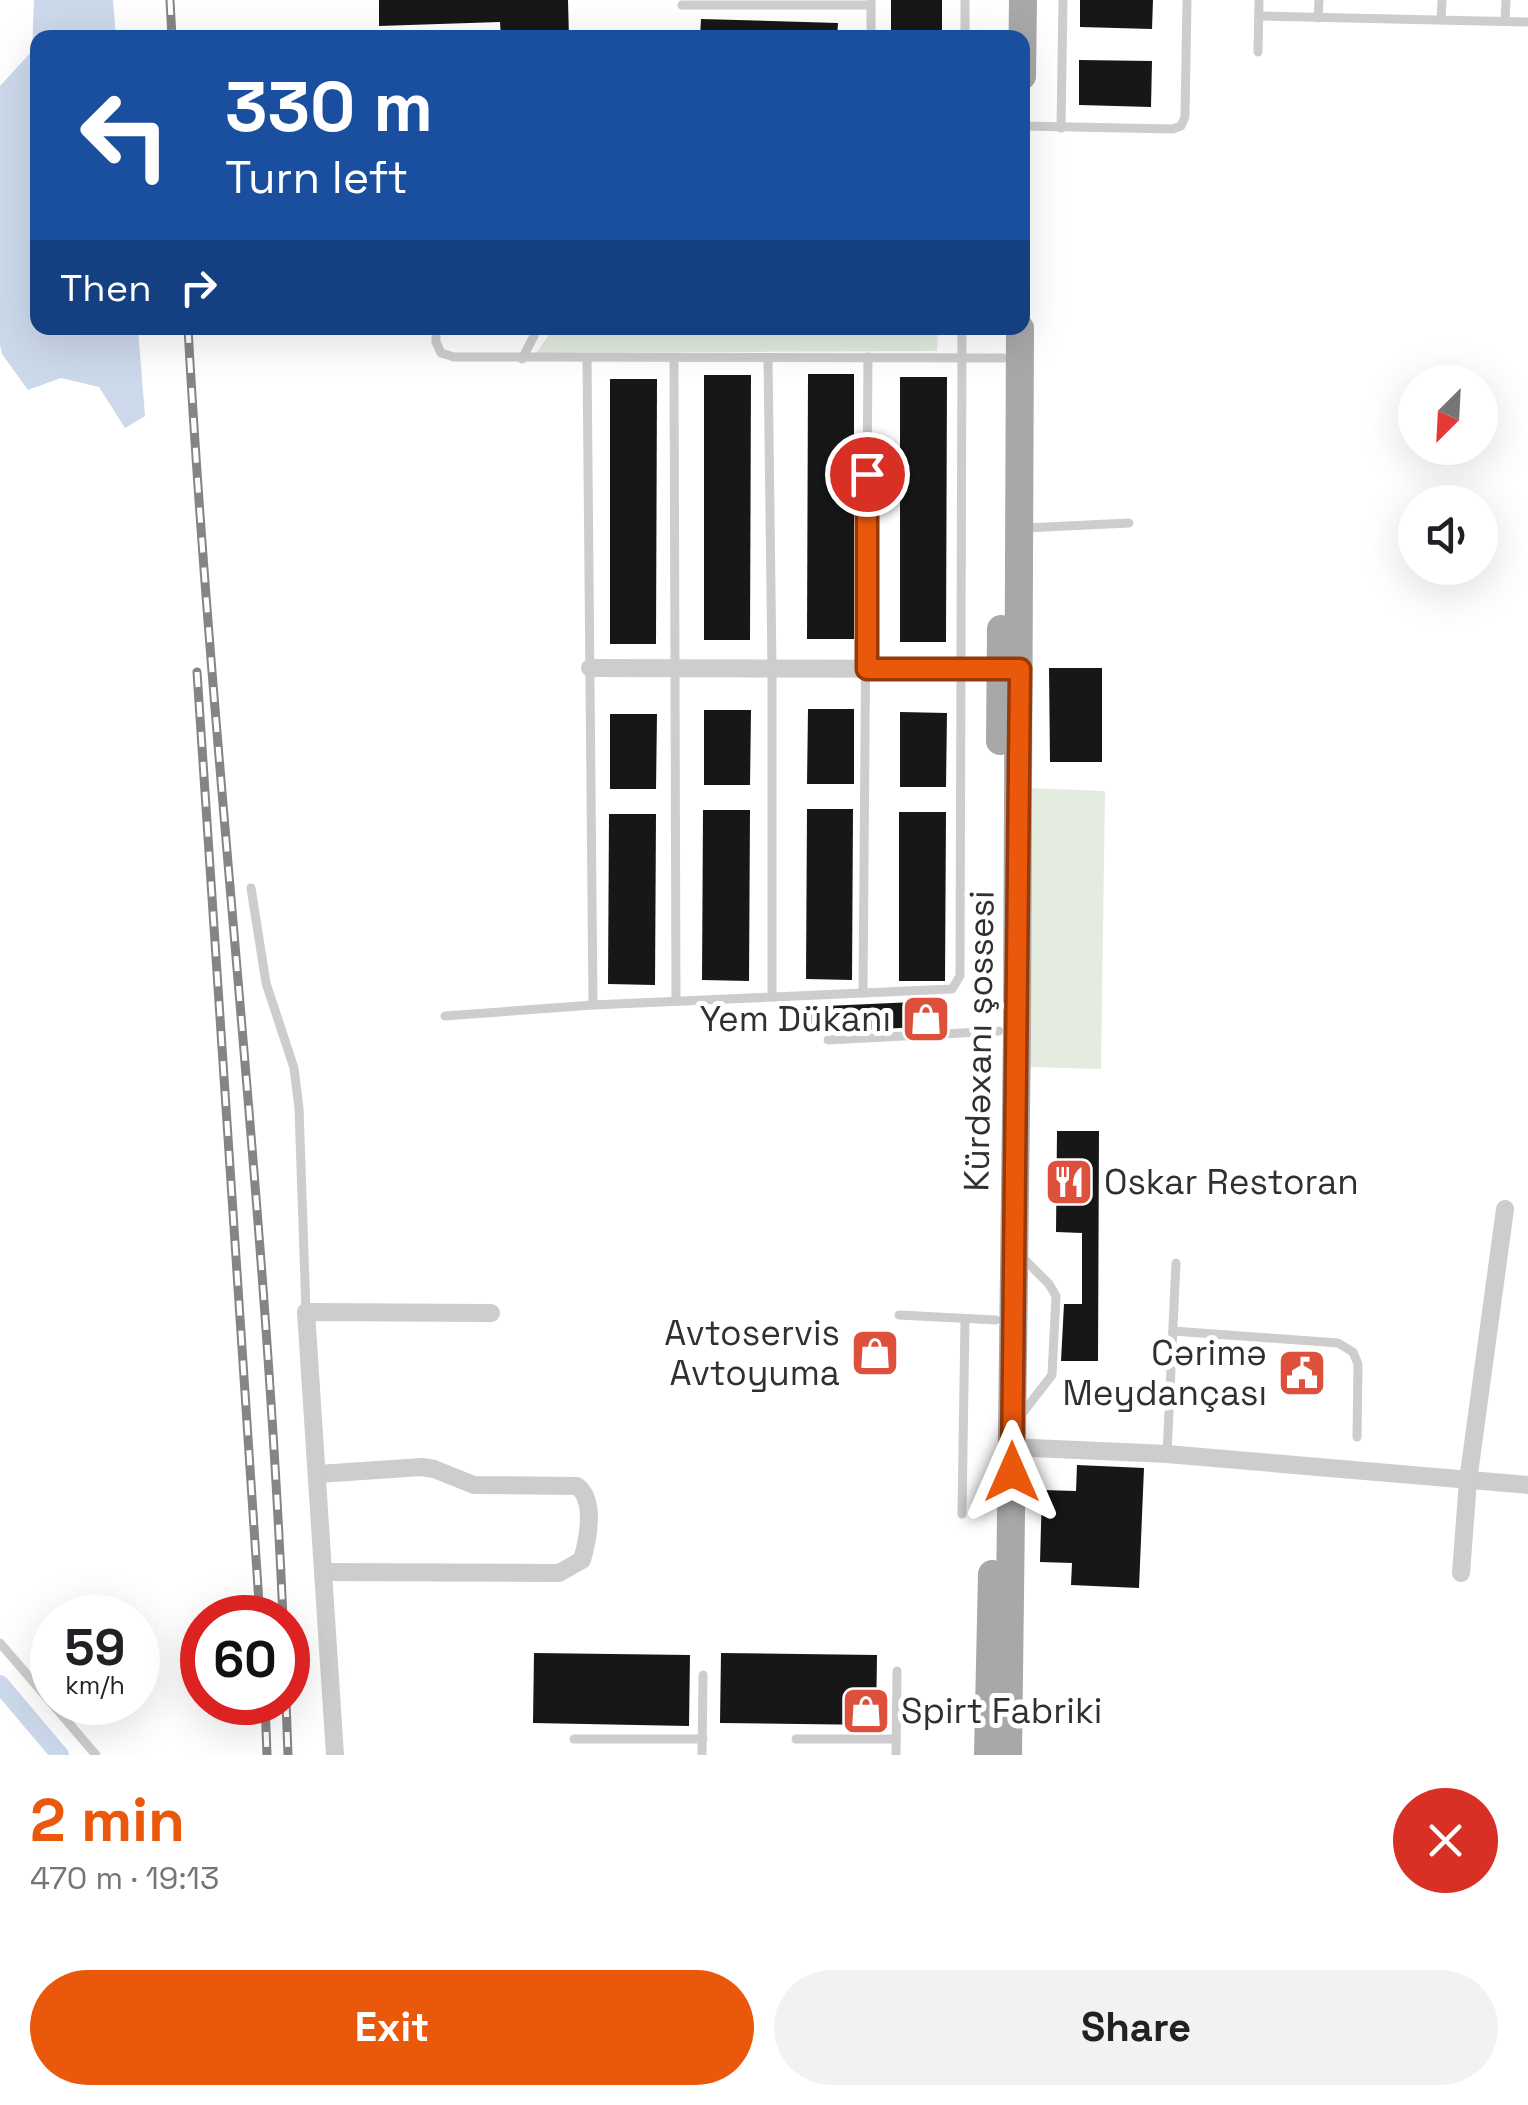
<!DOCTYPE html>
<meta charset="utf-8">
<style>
body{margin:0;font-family:"Space Grotesk",sans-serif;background:#f2f2f2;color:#202124;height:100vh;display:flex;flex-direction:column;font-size:38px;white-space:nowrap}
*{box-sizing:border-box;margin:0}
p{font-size:32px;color:#757577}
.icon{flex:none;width:55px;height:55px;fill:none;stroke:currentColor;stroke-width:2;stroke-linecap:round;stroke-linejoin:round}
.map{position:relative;height:1755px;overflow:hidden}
.side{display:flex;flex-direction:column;background:#fff;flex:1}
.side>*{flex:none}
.guide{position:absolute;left:30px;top:30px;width:1000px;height:305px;border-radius:20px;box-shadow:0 10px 40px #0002;background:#1a4fa0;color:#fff;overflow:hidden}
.needle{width:65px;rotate:204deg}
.controls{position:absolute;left:1398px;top:365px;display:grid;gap:20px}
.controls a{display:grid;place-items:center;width:100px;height:100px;border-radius:50%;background:#fff;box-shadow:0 10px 40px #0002;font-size:50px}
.speed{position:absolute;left:30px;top:1595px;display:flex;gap:20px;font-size:50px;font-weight:700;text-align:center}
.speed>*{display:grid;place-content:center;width:130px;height:130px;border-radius:50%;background:#fff;box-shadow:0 10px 40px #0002;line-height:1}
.speed small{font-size:25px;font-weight:400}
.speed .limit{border:15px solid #d22;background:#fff;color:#111}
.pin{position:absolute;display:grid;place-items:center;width:85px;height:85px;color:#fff;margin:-42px;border:5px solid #fff;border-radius:50%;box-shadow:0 2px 10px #0007}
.me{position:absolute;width:110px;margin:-55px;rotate:0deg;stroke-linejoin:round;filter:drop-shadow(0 0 8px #0008)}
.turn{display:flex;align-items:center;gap:35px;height:210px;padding:0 30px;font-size:45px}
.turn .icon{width:130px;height:130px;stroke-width:2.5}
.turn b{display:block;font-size:70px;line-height:85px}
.then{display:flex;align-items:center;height:95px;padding:0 30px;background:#0003;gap:20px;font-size:38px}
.round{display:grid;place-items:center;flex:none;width:105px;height:105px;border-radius:52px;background:#f2f2f2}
.headline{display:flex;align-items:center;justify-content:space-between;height:170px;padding:0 30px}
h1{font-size:60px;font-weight:700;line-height:75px;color:#ea580c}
.primary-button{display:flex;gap:20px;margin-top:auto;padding:20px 30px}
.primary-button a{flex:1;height:115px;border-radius:60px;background:#ea580c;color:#fff;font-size:40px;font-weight:700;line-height:115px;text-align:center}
.primary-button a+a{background:#f2f2f2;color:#202124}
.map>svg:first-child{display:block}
.green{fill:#e3ecdf}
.water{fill:#ccd9eb}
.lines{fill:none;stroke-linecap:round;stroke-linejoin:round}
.canal{stroke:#ccd9eb;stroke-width:18}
.building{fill:#171717}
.path{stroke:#cdcdcd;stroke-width:2.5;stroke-dasharray:5 5;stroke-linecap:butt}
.lane{stroke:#cdcdcd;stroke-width:9}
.street{stroke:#cdcdcd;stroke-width:18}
.primary{stroke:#a8a8a8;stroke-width:28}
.rail-casing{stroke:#858585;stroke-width:9}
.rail{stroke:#fff;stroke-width:5;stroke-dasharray:15;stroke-linecap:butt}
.route-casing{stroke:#983908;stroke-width:25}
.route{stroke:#ea580c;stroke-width:18}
.labels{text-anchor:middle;stroke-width:10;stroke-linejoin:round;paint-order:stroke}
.poi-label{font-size:35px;fill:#303030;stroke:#fff;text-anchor:end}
.street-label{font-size:35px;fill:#303030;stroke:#fff}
</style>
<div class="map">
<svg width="1528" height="1755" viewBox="0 0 1528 1755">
<rect width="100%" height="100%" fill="#fff"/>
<g class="green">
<polygon points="554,328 938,328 937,351 536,353"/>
<polygon points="1028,788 1105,791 1101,1069 1028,1067"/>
</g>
<polygon class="water" points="34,0 113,0 116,37 38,38 38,328 138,328 145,416 125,428 99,387 61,378 28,390 2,354 0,345 0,86 32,51"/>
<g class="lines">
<polyline class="canal" points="0,1684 60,1755"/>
</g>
<g class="building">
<polygon points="379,0 568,0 569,38 501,38 500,22 379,26"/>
<rect x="891" y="0" width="51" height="38"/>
<polygon points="1080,0 1153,0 1152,29 1080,27"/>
<polygon points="701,19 838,23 837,38 700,38"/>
<polygon points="1079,60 1152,61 1151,107 1079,105"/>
<polygon points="808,374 854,374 854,639 807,639"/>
<polygon points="704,375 751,375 750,640 704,640"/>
<polygon points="900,377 947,377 946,642 900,642"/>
<polygon points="610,379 657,379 656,644 610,644"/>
<polygon points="1049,668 1102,668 1102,762 1050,762"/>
<polygon points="808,709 854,709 854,784 807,784"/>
<polygon points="704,710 751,710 750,785 704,785"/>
<polygon points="900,712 947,713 946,787 900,787"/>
<polygon points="610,714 657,714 656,789 610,789"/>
<polygon points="807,809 853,809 852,980 806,979"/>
<polygon points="703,810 750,810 749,981 702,980"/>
<polygon points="899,812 946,812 945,981 899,981"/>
<polygon points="609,814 656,814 655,985 608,984"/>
<polygon points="937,1001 938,1026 804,1033 803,1007"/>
<polygon points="1057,1131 1099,1131 1098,1361 1061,1361 1064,1304 1082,1304 1082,1233 1056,1232"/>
<polygon points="1077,1465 1144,1468 1139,1588 1071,1585 1072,1563 1040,1562 1042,1490 1076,1491"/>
<polygon points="534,1653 690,1655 689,1726 533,1723"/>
<polygon points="721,1653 877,1655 876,1725 720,1723"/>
</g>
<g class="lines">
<polyline class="path" points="552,330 938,328"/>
<g class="lane">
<polyline points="871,0 871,38"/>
<polyline points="682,5 871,5"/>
<polyline points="1259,16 1528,22"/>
<polyline points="1318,18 1319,0"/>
<polyline points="1441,20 1442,0"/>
<polyline points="1505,21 1506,0"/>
<polyline points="965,38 965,0"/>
<polyline points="1258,52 1259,0"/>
<polyline points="1022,126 1173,129 1181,126 1185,117 1187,0"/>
<polyline points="1061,128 1063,0"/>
<polyline points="436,328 436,342 441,353 454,357 1003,358"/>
<polyline points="587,358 593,1005"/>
<polyline points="674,358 676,1001"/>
<polyline points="768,358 772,669 772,997"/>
<polyline points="522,359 538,328"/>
<polyline points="1025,528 1129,523"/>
<polyline points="251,888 266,983 294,1068 299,1108 306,1312"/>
<polyline points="863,993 868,357"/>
<polyline points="445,1016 593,1005 952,989 960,976 962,328"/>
<polyline points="828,1040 999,1031"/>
<polyline points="1020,1255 1049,1284 1056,1296 1052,1375 1021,1415"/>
<polyline points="899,1315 996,1320"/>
<polyline points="1173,1331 1338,1343 1353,1352 1358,1364 1357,1437"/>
<polyline points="1167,1454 1176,1263"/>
<polyline points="962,1514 965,1319"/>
<polyline points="0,1643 96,1755"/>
<polyline points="574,1739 703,1739"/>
<polyline points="796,1739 896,1739"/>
<polyline points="702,1755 703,1675"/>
<polyline points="896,1755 897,1671"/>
</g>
<g class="street">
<polyline points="590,668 1009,669"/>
<polyline points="1013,1447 1167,1454 1528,1485"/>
<path d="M318 1474 422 1467 434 1469 474 1485 577 1486C596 1500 588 1539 582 1560L559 1573 325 1572"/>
<polyline points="1461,1573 1468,1481 1505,1209"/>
<polyline points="335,1755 306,1312 491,1313"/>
</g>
<g class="primary">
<polyline points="1022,76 1023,0"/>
<polyline points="1000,741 1001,629"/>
<polyline points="988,1755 992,1574"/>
<polyline points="1008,1755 1017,1031 1020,328"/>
</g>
<g class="rail-casing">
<g id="rail">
<polyline points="170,0 172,38"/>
<path d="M188 328C212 758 264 1187 283 1618"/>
<polyline points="197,672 260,1618"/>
<polyline points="265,1702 267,1755"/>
<polyline points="286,1702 288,1755"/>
</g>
</g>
<use href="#rail" class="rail"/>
</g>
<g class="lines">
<g class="route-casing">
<polyline id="route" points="867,474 867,669 1020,669 1012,1472"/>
</g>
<use href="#route" class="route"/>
</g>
<defs>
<g id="shop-square" transform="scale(2.5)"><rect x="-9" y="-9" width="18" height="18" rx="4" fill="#dd513c" stroke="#fff"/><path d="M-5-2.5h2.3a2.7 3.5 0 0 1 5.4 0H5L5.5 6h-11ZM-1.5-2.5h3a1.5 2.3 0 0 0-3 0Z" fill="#fff"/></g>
<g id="restaurant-square" transform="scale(2.5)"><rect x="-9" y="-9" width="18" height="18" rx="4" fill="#dd513c" stroke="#fff"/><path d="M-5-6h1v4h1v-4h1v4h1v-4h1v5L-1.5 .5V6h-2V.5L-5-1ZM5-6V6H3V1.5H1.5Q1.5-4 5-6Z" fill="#fff"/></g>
<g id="civic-square" transform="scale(2.5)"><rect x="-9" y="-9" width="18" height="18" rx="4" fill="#dd513c" stroke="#fff"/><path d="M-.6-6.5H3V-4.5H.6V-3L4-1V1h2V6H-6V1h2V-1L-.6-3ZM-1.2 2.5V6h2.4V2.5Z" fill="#fff"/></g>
</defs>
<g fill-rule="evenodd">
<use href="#shop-square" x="926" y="1019"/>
<use href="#restaurant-square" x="1069" y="1182"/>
<use href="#shop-square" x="875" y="1353"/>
<use href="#civic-square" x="1302" y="1373"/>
<use href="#shop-square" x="866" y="1711"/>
</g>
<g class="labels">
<g class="poi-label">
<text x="891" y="1031">Yem Dükanı</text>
<text x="1104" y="1194" text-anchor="start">Oskar Restoran</text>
<text x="840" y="1345">Avtoservis<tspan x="840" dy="40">Avtoyuma</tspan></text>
<text x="1267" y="1365">Cərimə<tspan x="1267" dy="40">Meydançası</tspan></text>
<text x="901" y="1723" text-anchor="start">Spirt Fabriki</text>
</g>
<g class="street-label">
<text transform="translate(979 1041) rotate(-89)" y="12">Kürdəxanı şossesi</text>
</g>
</g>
</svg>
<div class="controls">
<a><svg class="needle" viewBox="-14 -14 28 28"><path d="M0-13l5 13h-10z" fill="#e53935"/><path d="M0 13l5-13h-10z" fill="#757577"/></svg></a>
<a><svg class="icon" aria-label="sound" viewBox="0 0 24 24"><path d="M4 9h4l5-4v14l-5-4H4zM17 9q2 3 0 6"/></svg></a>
</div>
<div class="speed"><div>59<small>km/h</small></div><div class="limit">60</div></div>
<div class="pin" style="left:867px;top:474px;background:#d93025"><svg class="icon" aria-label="arrive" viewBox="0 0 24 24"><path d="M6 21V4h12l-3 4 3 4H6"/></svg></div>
<svg class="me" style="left:1012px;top:1472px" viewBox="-20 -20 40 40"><path d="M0-17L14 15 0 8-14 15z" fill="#ea580c" stroke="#fff" stroke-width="4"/></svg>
<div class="guide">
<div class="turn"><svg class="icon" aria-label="left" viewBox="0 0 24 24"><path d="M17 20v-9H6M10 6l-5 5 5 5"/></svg><div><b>330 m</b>Turn left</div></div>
<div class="then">Then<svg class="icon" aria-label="right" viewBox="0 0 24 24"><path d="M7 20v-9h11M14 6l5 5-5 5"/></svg></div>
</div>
</div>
<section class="side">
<div class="headline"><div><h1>2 min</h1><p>470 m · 19:13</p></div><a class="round" style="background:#d93025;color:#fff"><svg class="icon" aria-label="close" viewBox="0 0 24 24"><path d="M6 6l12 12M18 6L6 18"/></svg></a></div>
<div class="primary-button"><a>Exit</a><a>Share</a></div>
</section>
